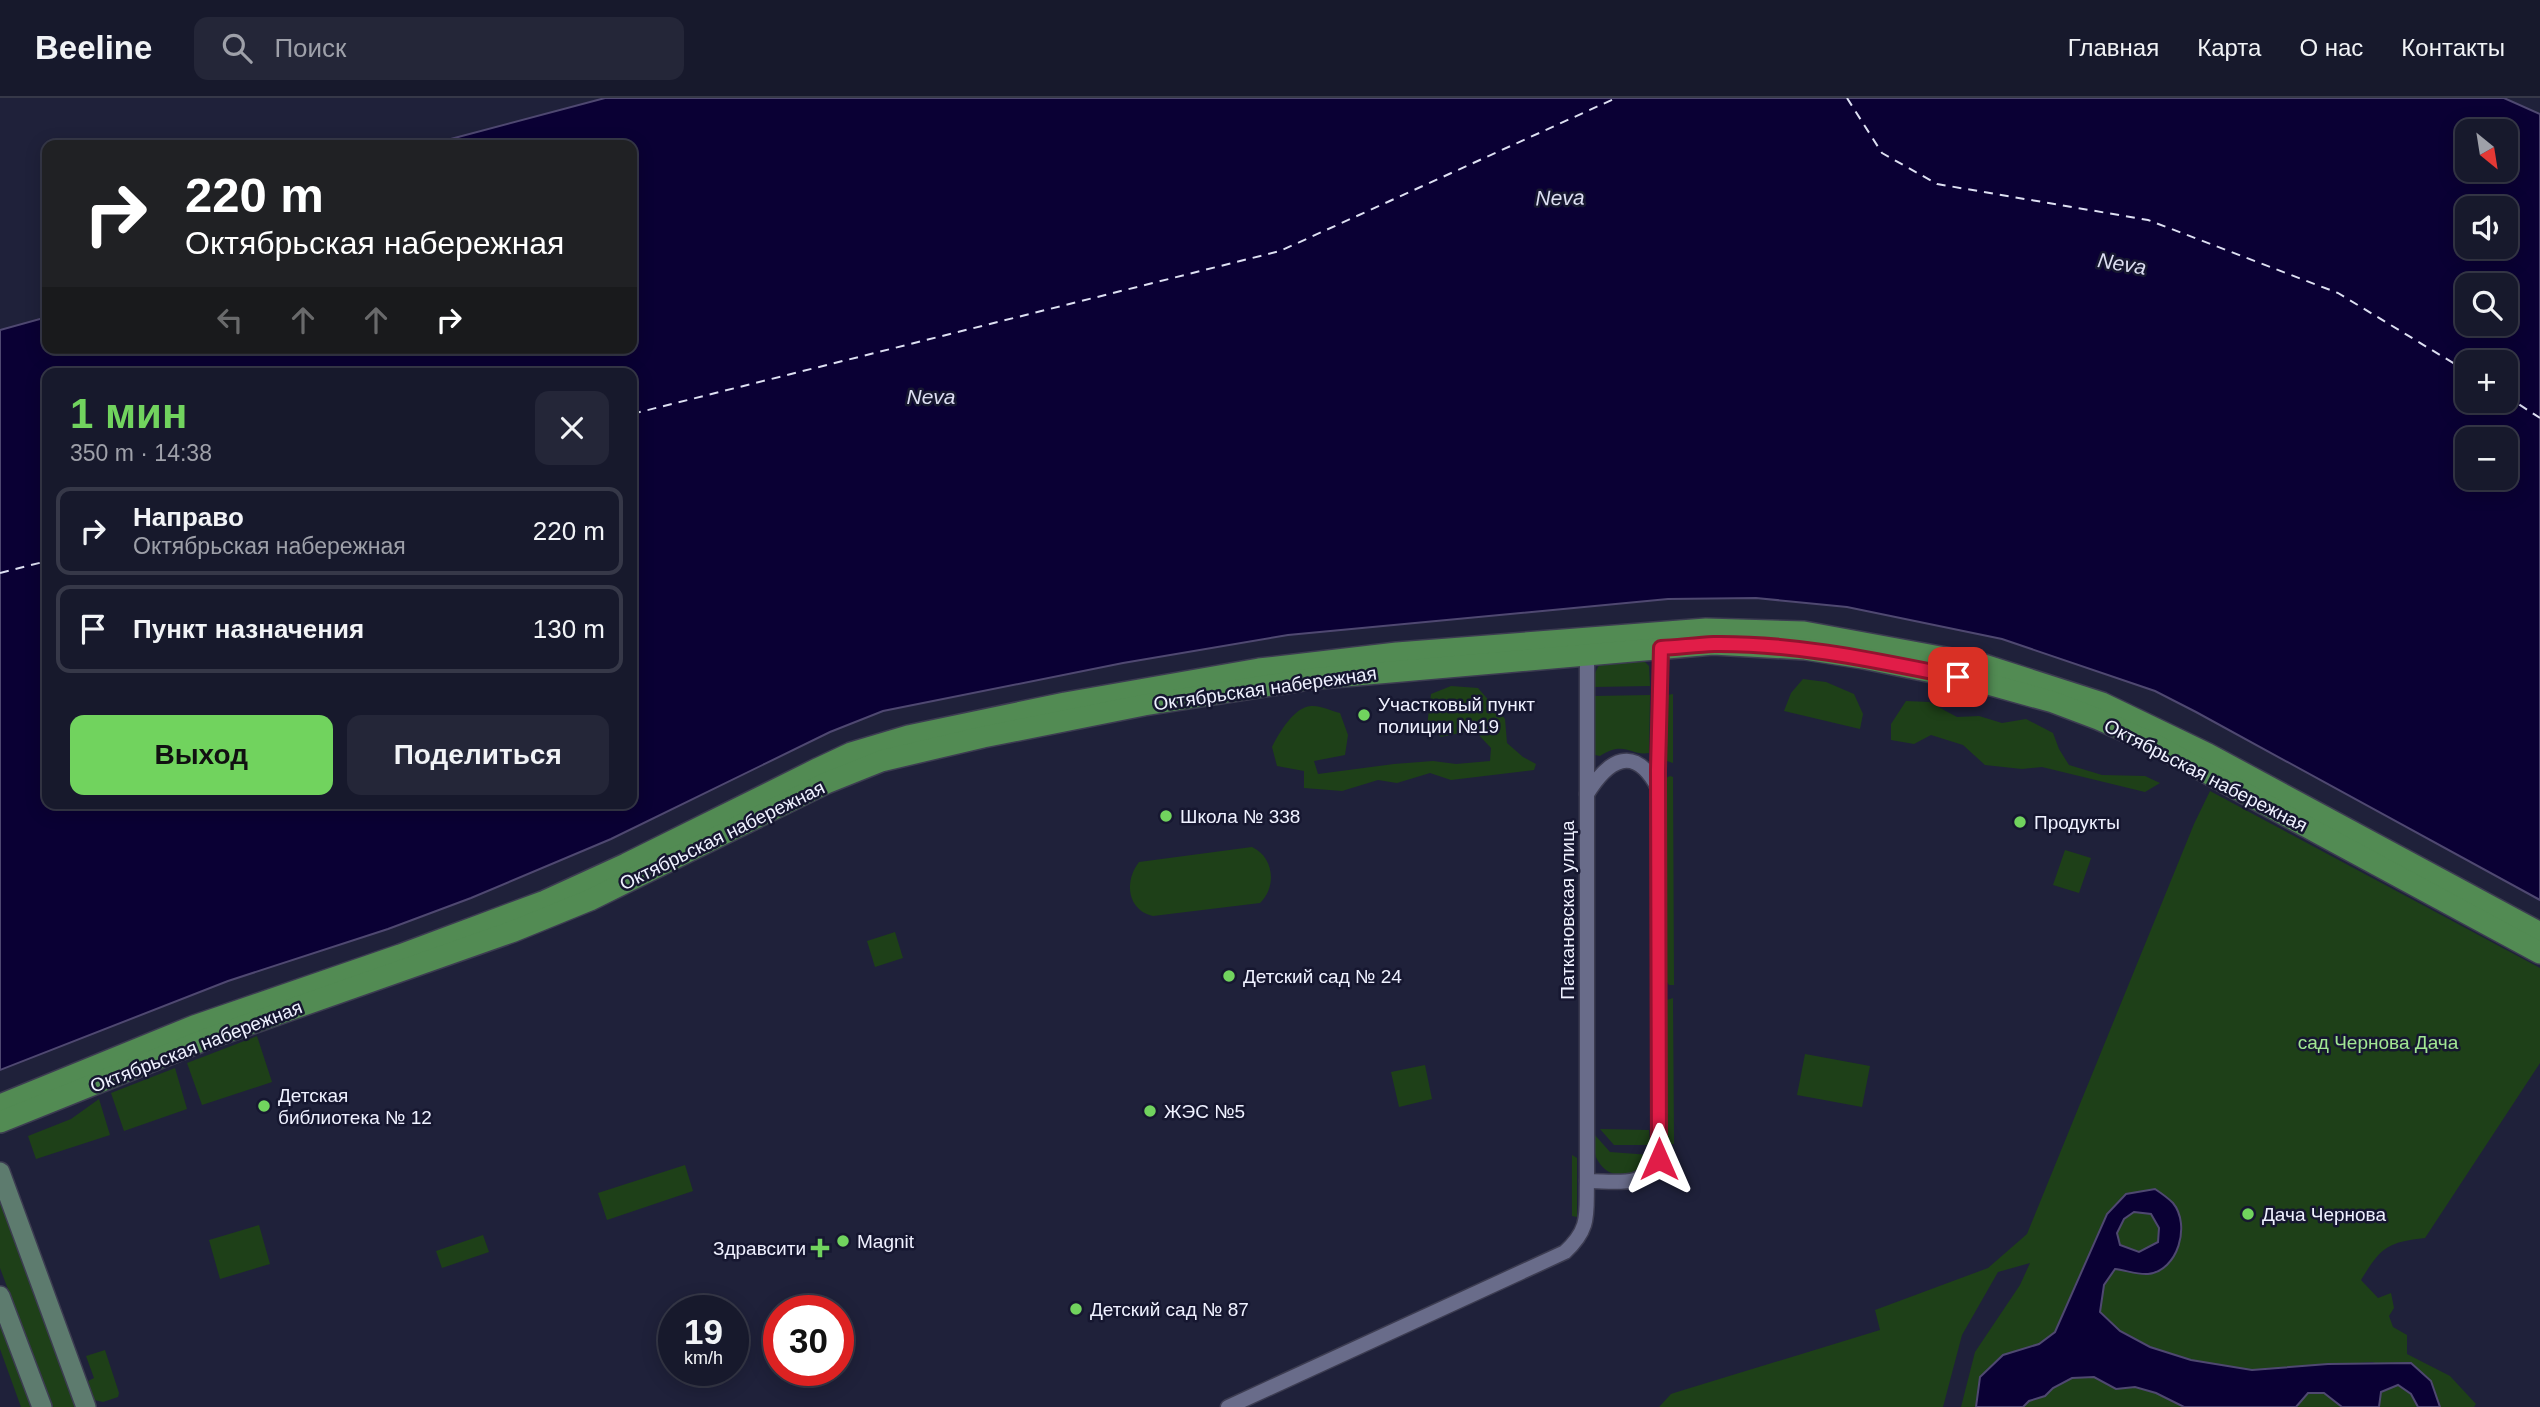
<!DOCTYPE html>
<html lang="ru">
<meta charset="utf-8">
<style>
body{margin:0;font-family:Arial,sans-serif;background:#242638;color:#f1f3f6;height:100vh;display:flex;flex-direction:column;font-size:26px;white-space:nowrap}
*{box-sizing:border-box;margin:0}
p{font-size:23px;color:#9ea0a9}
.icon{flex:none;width:38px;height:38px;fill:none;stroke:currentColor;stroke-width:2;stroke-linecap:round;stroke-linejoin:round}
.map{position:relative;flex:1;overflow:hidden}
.side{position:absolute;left:42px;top:270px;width:595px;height:441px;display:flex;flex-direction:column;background:#17192c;border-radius:14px;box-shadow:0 4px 18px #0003,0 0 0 2px #363848}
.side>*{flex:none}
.top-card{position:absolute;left:42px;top:42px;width:595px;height:214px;border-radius:14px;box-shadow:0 4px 18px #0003,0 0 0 2px #363848;background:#202124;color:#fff;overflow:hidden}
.needle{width:46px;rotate:150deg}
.tools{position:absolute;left:2455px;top:21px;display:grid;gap:14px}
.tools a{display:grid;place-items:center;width:63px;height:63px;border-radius:14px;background:#17192c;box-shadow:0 4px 18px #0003,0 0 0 2px #363848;font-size:35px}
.speed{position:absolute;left:658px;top:1197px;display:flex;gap:14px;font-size:35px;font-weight:700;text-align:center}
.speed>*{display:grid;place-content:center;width:91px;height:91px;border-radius:50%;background:#17192c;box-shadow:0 4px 18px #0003,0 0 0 2px #363848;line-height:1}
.speed small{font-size:18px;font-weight:400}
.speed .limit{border:10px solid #d22;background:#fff;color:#111}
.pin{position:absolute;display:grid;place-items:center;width:60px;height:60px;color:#fff;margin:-30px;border-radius:14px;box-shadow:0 4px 10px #0006}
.me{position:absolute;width:77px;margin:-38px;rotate:0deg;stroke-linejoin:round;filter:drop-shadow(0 0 5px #0008)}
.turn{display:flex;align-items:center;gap:24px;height:147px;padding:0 28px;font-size:32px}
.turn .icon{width:91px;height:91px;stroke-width:2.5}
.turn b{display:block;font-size:49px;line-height:60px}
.lanes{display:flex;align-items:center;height:66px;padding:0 28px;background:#0003;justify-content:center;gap:35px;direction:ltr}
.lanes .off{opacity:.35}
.round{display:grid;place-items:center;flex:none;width:74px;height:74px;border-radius:14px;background:#242638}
.head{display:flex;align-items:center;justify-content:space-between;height:119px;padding:0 28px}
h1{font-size:42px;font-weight:700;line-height:52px;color:#71d35e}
.primary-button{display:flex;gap:14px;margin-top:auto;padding:14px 28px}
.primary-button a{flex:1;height:80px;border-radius:14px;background:#71d35e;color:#111;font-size:28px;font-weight:700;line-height:80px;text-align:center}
.primary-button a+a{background:#242638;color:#f1f3f6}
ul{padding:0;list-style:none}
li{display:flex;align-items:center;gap:21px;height:88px;margin:0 14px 10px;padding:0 14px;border:4px solid #363848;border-radius:14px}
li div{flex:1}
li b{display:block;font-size:26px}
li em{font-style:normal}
header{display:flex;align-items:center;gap:42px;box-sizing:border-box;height:98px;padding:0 35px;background:#17192c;border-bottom:2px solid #363848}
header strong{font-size:33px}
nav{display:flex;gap:38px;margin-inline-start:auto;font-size:24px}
.search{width:490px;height:63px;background:#242638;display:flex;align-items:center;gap:18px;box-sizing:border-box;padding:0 24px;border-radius:14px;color:#9ea0a9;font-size:26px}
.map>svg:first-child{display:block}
.green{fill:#1e4018}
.water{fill:#0a0034;stroke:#4f4871;stroke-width:2;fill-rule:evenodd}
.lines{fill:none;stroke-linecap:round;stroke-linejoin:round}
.ferry{stroke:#dddff2;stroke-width:2;stroke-dasharray:9 7;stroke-linecap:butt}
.minor-casing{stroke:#3c3c51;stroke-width:17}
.secondary-casing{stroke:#3c3c51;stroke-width:22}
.primary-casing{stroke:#3c3c51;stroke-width:24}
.minor{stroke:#696c8a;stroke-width:14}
.secondary{stroke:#5d7b6e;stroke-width:19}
.primary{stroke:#528b53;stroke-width:21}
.route-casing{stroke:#92132f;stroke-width:18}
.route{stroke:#e11d48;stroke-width:12}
.poi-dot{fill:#71d35e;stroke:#161730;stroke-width:2.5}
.labels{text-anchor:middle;stroke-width:5;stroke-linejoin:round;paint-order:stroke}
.street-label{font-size:19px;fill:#eff1ff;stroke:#161730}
.poi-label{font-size:19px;fill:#eff1ff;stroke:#161730;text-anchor:start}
.park-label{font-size:19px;fill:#a1e693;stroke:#161730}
.water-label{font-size:21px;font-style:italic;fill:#dddff2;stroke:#161730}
</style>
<header>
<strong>Beeline</strong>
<div class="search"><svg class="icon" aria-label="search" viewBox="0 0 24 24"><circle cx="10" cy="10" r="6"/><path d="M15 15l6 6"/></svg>Поиск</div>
<nav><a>Главная</a><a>Карта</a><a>О нас</a><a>Контакты</a></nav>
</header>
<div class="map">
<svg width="2540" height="1309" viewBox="0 0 2540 1309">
<rect width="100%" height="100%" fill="#1f213a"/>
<g class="green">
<polygon points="1640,559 1649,568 1650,588 1594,589 1595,575 1601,563"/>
<polygon points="1803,581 1826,584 1854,596 1863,616 1860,631 1784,613 1791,595"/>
<path d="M1451 588 1478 590 1505 621 1507 645 1523 659 1536 666 1534 672 1451 682 1430 675 1397 685 1378 682 1342 693 1304 690V673L1277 668 1272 649C1279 635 1294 609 1311 608 1319 607 1332 613 1340 615L1348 637 1345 657 1314 663 1318 676 1394 666 1433 663 1456 666 1490 663 1491 650 1474 632 1441 639 1427 628 1431 596Z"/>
<polygon points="1673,596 1673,665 1667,663 1667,597"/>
<path d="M1650 597 1649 655C1630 658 1625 642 1600 658L1595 657 1594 598Z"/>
<polygon points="1906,603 1929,604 1957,619 1979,618 2002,625 2026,621 2053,635 2059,651 2069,667 2102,677 2145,678 2160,685 2145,694 2042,669 2022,671 1985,667 1963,647 1931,637 1914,646 1891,642 1891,626"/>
<polygon points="1670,678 1673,679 1674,887 1669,887 1667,884 1666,680"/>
<path d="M2210 693 2540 870V965L2425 1140C2386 1144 2380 1151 2361 1182L2378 1200 2391 1195 2394 1210 2389 1218 2393 1229 2407 1237V1256L2450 1278 2476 1306 2474 1309H2440V1304L2373 1264 2252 1272 2191 1262 2150 1249 2120 1233 2100 1214 2104 1187 2116 1170 2149 1176 2180 1123 2126 1096 2055 1234 2039 1246 2003 1257 1980 1279 1976 1309H1961L1975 1254 2020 1187 2030 1165 1998 1174 1962 1237 1943 1309H1659L1671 1296 1677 1294 1880 1232 1875 1212 1988 1170 2027 1136 2194 726Z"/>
<path d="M1252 749C1274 759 1277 789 1260 805L1153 818C1127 812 1124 783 1139 764Z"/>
<polygon points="2065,752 2091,760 2079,795 2053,787"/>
<polygon points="895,834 903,860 875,869 867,843"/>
<polygon points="1673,900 1674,1046 1667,1046 1667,902"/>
<polygon points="257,938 272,984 202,1007 187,965"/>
<polygon points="1805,956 1870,968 1862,1009 1797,997"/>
<polygon points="1425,967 1432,1001 1399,1009 1391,974"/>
<polygon points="175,970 187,1011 124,1033 111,995"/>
<polygon points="99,1001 110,1037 36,1061 28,1038 71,1021"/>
<polygon points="1600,1031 1649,1032 1650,1047 1614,1047"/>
<path d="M1594 1036 1610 1054 1650 1057C1640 1077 1612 1086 1598 1063 1593 1055 1594 1045 1594 1036Z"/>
<polygon points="1572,1057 1577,1060 1577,1119 1572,1118"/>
<polygon points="685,1067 693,1093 607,1122 598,1095"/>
<polygon points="0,1100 78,1309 52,1309 0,1170"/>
<polygon points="2134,1114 2151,1116 2159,1130 2158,1143 2139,1154 2120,1147 2117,1135 2124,1120"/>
<polygon points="259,1127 270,1166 220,1181 209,1142"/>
<polygon points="483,1137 489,1154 442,1170 436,1153"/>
<polygon points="0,1225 31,1309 21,1309 0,1251"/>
<polygon points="105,1252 119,1295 118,1299 103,1304 94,1302 88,1283 94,1280 86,1258"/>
<polygon points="2094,1279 2116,1291 2135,1289 2156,1295 2184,1309 2023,1309 2029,1303 2045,1298 2053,1290 2072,1280"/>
<polygon points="2398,1287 2411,1296 2418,1309 2379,1309 2381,1294"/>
<polygon points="2324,1294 2342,1309 2296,1309 2308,1295"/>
</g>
<g class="water">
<path d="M605 0H2504L2540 16V802L2196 614 2155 593 2002 541 1847 509 1756 500 1668 501 1288 537 1123 565 883 613 830 634 611 741 471 800 388 831 228 883 0 972V232L47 219V250H632V47H428ZM2468 33H2506V72H2468ZM2468 110H2506V149H2468ZM2468 187H2506V226H2468ZM2468 264H2506V303H2468ZM47 275H632V705H47ZM2468 341H2506V380H2468Z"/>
<path d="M2155 1091C2161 1095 2168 1100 2173 1105 2191 1127 2178 1173 2148 1176 2138 1177 2125 1172 2115 1171L2104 1187 2100 1214 2120 1233 2150 1249 2191 1262 2252 1272 2328 1266 2411 1265 2431 1283 2440 1309H2418L2411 1296 2398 1287 2381 1294 2379 1309H2342L2324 1295H2308L2296 1309H2184L2156 1295 2135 1289 2116 1291 2094 1279 2072 1280 2053 1290 2045 1298 2029 1303 2023 1309H1976L1980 1279 2003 1257 2039 1246 2055 1234 2107 1116 2126 1096ZM2134 1114 2151 1116 2159 1130 2158 1144 2139 1154 2120 1147 2117 1135 2124 1121Z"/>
</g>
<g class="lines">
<g class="ferry">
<polyline points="1847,0 1882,55 1937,86 2148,122 2338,195 2468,274"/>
<polyline points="2506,298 2540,320"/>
<polyline points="632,316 1280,153 1616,0"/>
<polyline points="0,475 47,463"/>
</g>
<g class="minor-casing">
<g id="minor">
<path d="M1587 696C1608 662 1634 645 1658 690"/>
<path d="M1587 1083C1616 1083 1644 1091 1659 1061L1658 672 1661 550"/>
<path d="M1228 1309 1565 1154C1591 1130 1586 1116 1587 1083V550"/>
</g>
</g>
<g class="secondary-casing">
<g id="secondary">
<polyline points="0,1074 86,1309"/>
<polyline points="0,1198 42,1309"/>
</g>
</g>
<g class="primary-casing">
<g id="primary">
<polyline points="0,1007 194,928 400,857 545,803 626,766 819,670 851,655 908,638 1065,605 1259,571 1397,555 1706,531 1804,534 1984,567 2102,605 2208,656 2540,835"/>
<polyline points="0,1024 204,942 514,833 590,802 826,685 881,663 983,639 1144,607 1310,581 1713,546 1805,551 1863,560 1977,583 2053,604 2098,621 2150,644 2540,855"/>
</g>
</g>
<use href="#minor" class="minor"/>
<use href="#secondary" class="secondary"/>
<use href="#primary" class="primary"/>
</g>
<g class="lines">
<g class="route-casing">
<path id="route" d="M1659 1061 1658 672 1661 550C1678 549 1696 547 1714 546 1797 545 1878 563 1958 579"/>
</g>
<use href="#route" class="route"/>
</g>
<g class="poi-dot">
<circle cx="1364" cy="617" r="7"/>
<circle cx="1166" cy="718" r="7"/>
<circle cx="2020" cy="724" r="7"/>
<circle cx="1229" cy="878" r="7"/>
<circle cx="264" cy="1008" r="7"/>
<circle cx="1150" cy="1013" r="7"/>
<circle cx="2248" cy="1116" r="7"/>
<circle cx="843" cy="1143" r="7"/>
<path d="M816.5 1139.5h7v7h7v7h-7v7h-7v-7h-7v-7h7z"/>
<circle cx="1076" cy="1211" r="7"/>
</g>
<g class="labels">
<g class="street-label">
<text transform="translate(1265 590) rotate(-8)" y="7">Октябрьская набережная</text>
<text transform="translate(2206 677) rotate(27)" y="7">Октябрьская набережная</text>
<text transform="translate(722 737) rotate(-26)" y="7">Октябрьская набережная</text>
<text transform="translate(1567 812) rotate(-90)" y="7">Паткановская улица</text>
<text transform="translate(196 948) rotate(-21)" y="7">Октябрьская набережная</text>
</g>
<g class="poi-label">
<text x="1378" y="613">Участковый пункт<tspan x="1378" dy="22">полиции №19</tspan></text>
<text x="1180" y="725">Школа № 338</text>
<text x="2034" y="731">Продукты</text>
<text x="1243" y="885">Детский сад № 24</text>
<text x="278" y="1004">Детская<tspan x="278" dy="22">библиотека № 12</tspan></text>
<text x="1164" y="1020">ЖЭС №5</text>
<text x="2262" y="1123">Дача Чернова</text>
<text x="857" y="1150">Magnit</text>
<text x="806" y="1157" text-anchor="end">Здравсити</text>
<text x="1090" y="1218">Детский сад № 87</text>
</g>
<g class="park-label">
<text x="2378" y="951">сад Чернова Дача</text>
</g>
<g class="water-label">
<text transform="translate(1560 100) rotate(-1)" y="7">Neva</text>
<text transform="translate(2122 166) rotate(9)" y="7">Neva</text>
<text x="931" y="306">Neva</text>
</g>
</g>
</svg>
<div class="tools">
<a><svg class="needle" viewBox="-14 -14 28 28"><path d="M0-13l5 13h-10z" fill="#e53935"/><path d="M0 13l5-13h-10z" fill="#9ea0a9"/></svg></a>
<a><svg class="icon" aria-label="sound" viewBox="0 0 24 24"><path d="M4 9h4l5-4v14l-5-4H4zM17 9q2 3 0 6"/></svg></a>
<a><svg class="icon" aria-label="search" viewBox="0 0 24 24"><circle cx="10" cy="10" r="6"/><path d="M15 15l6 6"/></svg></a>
<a>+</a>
<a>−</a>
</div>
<div class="speed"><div>19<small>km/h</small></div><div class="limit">30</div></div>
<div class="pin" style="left:1958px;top:579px;background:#d93025"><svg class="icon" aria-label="arrive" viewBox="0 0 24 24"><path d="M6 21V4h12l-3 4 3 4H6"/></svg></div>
<svg class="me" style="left:1659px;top:1061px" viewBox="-20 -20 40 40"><path d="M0-17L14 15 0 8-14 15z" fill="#e11d48" stroke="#fff" stroke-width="4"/></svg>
<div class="top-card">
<div class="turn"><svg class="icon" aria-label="right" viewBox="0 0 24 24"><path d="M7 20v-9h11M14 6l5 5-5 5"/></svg><div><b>220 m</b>Октябрьская набережная</div></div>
<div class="lanes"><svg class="icon off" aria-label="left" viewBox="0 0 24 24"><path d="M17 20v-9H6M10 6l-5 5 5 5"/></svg><svg class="icon off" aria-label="ahead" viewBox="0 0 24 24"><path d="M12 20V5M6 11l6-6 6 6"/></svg><svg class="icon off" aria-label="ahead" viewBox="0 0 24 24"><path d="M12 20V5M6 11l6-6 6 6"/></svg><svg class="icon" aria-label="right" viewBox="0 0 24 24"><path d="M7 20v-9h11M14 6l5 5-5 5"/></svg></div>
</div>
<section class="side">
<div class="head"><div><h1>1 мин</h1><p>350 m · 14:38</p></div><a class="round"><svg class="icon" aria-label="close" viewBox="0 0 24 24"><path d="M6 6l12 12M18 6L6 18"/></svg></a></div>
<ul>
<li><svg class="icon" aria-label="right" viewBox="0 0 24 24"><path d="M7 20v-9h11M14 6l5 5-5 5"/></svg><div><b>Направо</b><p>Октябрьская набережная</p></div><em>220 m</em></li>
<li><svg class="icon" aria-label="arrive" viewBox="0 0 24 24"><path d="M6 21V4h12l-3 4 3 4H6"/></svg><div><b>Пункт назначения</b></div><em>130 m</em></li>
</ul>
<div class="primary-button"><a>Выход</a><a>Поделиться</a></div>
</section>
</div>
